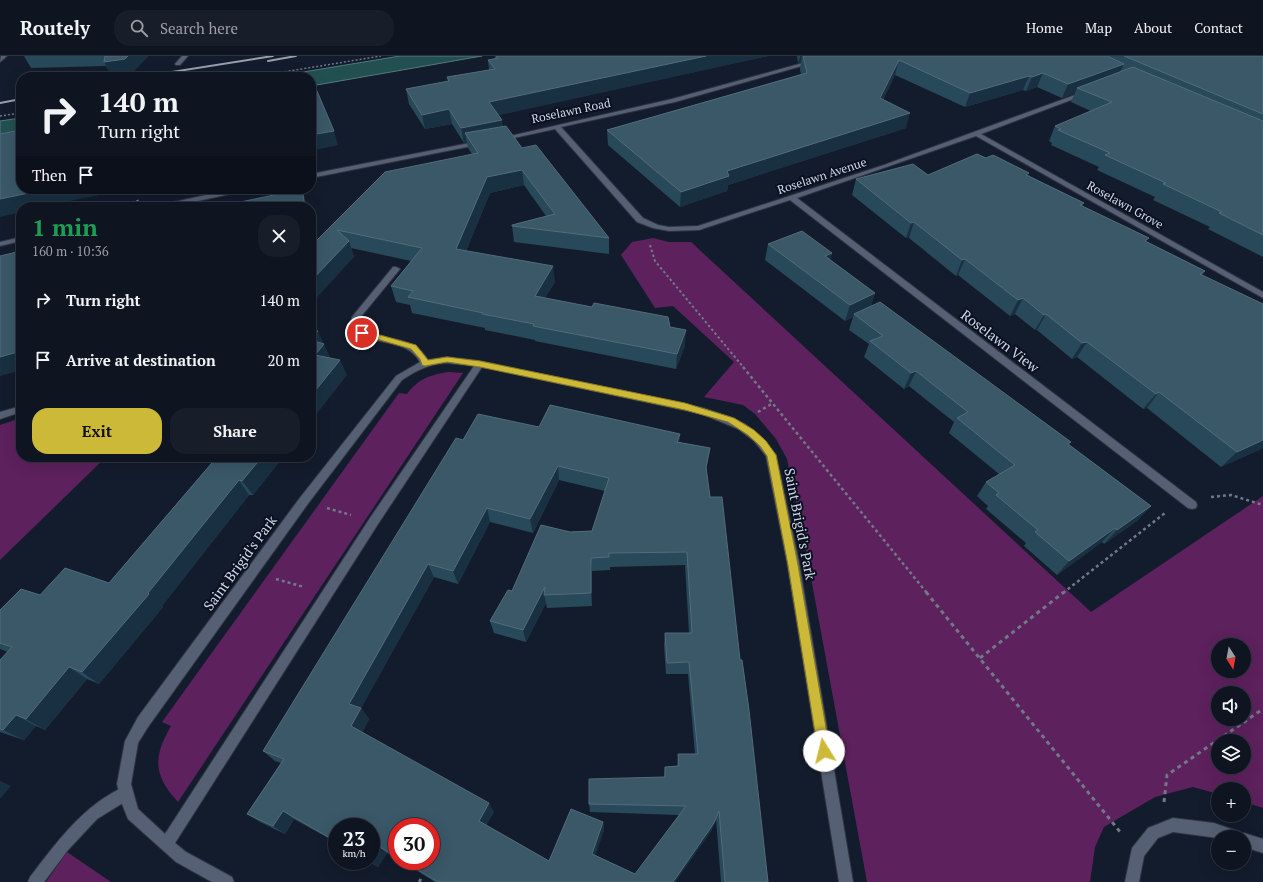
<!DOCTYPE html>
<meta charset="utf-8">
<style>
body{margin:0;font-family:"PT Serif",serif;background:#171e2a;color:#f1f3f6;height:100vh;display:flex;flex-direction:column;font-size:15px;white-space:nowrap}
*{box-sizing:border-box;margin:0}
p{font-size:13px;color:#9b9fa5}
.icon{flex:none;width:22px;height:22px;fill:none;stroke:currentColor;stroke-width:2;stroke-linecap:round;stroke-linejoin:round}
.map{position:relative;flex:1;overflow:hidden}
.drawer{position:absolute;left:16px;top:146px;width:300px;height:260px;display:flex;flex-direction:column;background:#0e1521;border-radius:16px;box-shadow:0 4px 16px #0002,0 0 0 1px #2e343f}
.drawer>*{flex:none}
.guide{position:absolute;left:16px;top:16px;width:300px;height:122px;border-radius:16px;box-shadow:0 4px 16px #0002,0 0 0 1px #2e343f;background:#0e1521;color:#f1f3f6;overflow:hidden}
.needle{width:26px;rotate:169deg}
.fabs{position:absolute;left:1211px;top:582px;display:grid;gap:8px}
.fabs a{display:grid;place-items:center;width:40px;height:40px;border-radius:50%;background:#0e1521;box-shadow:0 4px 16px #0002,0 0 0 1px #2e343f;font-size:20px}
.speed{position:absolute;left:328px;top:762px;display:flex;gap:8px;font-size:20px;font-weight:700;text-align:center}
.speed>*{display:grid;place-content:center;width:52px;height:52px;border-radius:50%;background:#0e1521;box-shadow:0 4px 16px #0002,0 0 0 1px #2e343f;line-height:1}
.speed small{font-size:10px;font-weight:400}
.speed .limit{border:6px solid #d22;background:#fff;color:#111}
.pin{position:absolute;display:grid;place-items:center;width:34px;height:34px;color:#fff;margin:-17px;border:2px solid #fff;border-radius:50%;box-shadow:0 1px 4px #0007}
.me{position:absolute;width:44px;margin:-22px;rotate:351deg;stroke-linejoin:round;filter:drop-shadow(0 0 3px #0008)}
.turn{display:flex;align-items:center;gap:14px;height:84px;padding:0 16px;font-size:18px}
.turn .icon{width:52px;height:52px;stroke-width:2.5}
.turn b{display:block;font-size:28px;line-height:34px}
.then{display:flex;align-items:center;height:38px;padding:0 16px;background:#0003;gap:8px;font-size:15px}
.round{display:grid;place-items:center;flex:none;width:42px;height:42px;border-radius:16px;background:#171e2a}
.headline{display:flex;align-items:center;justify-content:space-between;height:68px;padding:0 16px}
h1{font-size:24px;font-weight:600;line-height:30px;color:#1e9e55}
.cta{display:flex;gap:8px;margin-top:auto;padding:8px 16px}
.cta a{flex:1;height:46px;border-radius:16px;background:#cdb938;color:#111;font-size:16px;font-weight:600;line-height:46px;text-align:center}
.cta a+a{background:#171e2a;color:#f1f3f6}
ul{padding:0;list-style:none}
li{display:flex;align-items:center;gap:12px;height:60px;padding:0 16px}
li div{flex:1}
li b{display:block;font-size:15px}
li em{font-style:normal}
header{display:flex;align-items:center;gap:24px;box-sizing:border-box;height:56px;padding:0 20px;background:#0e1521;border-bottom:1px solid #2e343f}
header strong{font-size:19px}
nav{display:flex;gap:22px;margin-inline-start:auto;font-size:14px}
.search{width:280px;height:36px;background:#171e2a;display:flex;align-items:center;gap:10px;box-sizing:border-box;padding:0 14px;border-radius:16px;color:#9b9fa5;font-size:15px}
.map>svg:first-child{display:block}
.green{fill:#5d215d;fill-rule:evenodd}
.water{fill:#225051;stroke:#56787d}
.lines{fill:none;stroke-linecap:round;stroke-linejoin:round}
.lane-casing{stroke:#303442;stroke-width:2}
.street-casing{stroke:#303442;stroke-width:2}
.path-far3{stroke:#717987;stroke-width:1.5;stroke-dasharray:2 2;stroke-linecap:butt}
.path-far2{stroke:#717987;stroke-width:2;stroke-dasharray:2.5 2.5;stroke-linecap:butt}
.path-far1{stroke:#717987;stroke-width:2.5;stroke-dasharray:3 3;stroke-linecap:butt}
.path{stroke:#717987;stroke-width:3;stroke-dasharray:4 4;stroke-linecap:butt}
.lane{fill:#556074;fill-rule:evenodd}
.street{fill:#556074;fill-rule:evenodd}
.rail{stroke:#989fac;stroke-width:2}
.wall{fill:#284959;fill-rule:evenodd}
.shaded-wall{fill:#183041}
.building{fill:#3a5868;stroke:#526c7b;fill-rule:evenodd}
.route{fill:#cdb938;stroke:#857824}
.labels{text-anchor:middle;stroke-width:4;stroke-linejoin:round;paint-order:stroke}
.far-street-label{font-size:12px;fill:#d1d7e3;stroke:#0a1222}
.street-label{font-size:14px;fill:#d1d7e3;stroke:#0a1222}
</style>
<header>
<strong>Routely</strong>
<div class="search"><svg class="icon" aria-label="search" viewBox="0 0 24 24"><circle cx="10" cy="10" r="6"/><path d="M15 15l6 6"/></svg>Search here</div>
<nav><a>Home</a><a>Map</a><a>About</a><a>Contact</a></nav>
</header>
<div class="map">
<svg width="1263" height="826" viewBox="0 0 1263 826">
<rect width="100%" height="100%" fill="#131c2c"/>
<g class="green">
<path d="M653 182 669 186H691L1091 556 1263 440V752L1244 746V733H1218V738L1193 731 1155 741 1104 771 1095 791 1090 826H867L807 500 787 403 776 383 755 358 743 349 704 341 734 306 673 250 655 252 621 199 632 186ZM1218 589H1244V615H1218ZM1218 637H1244V663H1218ZM1218 685H1244V711H1218Z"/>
<path d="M448 316 463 317 178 746C153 719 153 701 171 670L162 666 399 337 407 338C418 323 430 319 448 316Z"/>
<polygon points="21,362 21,401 106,401 0,504 0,369"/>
<polygon points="67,796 111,826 46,826"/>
</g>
<g class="water">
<polygon points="400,0 482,0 311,30 311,21 273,21"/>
<polygon points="21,62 21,76 0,80 0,65"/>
</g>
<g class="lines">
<g class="lane-casing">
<path id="lane" d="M126 730 131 732 133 737 131 742 97 763 68 794 44 826H28L30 821C57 786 84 748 126 730Z"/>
</g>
<g class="street-casing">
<g id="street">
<polygon points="1,0 7,0 0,6"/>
<polygon points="182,0 188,0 180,9 176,9 175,8"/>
<polygon points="828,0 837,0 675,46 561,71 643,162 658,169 669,171 698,170 884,109 1083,36 1087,36 1087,38 981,78 1263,236 1263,242 976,80 797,142 1196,446 1197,449 1196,452 1192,453 1188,452 790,144 699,174 669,175 653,172 637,166 555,73 500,85 497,83 672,43"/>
<polygon points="480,85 483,87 482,88 311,122 311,118"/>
<polygon points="234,133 247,133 244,135 170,151 156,151 160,149"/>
<polygon points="21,181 21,185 0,190 0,186"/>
<path d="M393 211H396L400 213 359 263 358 268C380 289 411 275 428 304L447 301 480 305 703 352 727 360 745 368 760 380 776 399 799 506 853 826H839L787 506 766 400 754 385 738 373 702 358 482 311 378 468 175 787 186 796 232 821 234 826H212L176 806 128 763 122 748 117 728 125 685 138 661 299 443 396 320 420 306C405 279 368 293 350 269L352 261ZM447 307 474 310 370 462 165 778 138 753 131 728 138 687 148 671 307 449 402 324C417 314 429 308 447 307Z"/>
<polygon points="21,350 21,356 0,363 0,356"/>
<polygon points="1173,762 1214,767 1240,776 1241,778 1244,777 1263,783 1263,797 1244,791 1244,781 1218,781 1218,782 1173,776 1158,782 1144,800 1139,826 1125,826 1132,792 1148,772"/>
</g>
</g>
<g class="path-far3">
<polyline points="253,21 381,0"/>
<polyline points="0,60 21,57"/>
</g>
<g class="path-far2">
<polyline points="112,151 141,144"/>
<polyline points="650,189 655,205 744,312"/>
</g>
<g class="path-far1">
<polyline points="743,311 927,537"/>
<polyline points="758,356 773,347"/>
<polyline points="1211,441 1231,439 1263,449"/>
<polyline points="327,452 351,459"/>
<polyline points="276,523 304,531"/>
<polyline points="1063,537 1165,457"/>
</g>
<g class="path">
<polyline points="926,536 1121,777"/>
<polyline points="980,602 1064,536"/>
<polyline points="1164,746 1167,719 1263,653"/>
<polyline points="419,826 421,823"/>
</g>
<use href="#lane" class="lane"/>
<use href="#street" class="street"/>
<g class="rail">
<polyline points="268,5 296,0"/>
<polyline points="140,21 273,0"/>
<polyline points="0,47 21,43"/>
</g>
</g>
<g class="wall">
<polygon points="24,0 148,0 132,17 112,20 106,10 31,12"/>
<polygon points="495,0 768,0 498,59 503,70 522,92 609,182 609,198 514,186 512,169 546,160 524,129 490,137 466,195 555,226 545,242 670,271 685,290 676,313 535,285 535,284 485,274 485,272 412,257 410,249 396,246 391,230 411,205 351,192 354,201 311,190 472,98 468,92 467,86 464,87 452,68 425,73 409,48 406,33 448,25 447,21 489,14 488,4 495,3"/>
<polygon points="797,0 1263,0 1263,201 1208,173 1210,171 1153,144 1155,141 1097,114 1099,111 1051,89 1052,87 1049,85 1055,70 1091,55 1071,46 1075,37 1062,42 1037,31 1026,35 1023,34 965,51 895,19 883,44 906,72 728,129 727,135 680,151 608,89 607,74 801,18 800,13 801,6 798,7"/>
<polygon points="986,102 1028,119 1084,147 1082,150 1147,186 1205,215 1202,219 1263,392 1221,411 1147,352 1143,353 1077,301 1072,303 1037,274 1035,274 1015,258 1010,260 958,219 956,220 909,182 906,182 852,139 856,123 928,119"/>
<polygon points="768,188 832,197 830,204 875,237 871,250 1069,389 1151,450 1137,465 1104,488 1102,486 1057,519 1024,490 1026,487 986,453 988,450 977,440 986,426 999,418 949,377 954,366 909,330 904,333 864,301 869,288 849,274 853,261 845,265 765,204"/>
<path d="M539 371 680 378 679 387 710 392 706 414 710 441 740 604 768 826H721L716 763 711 775 675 826H435L401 805H431L397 771V803L387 797 378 811 368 805H371L337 771V787L294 763 285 778 260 766 247 758 281 707 275 705 263 695 463 384ZM559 424 605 435 592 475 570 476 512 535 490 565 494 577 526 586 546 547 547 552 592 550V515L610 514V511L685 509 689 577H665L664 589 666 618H688L695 698H678L677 710 665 711 664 721 589 748 590 756 679 759 635 818 595 799 604 774 603 766 549 805 486 769 494 756 362 677 369 663 361 652 434 521 458 528 490 466 533 477Z"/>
<polygon points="217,401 283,401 253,439 249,439 162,550 163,551 99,628 87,623 45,674 36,670 24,684 0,676 0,604 8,596 0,593 0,554 40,539 109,527"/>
</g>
<g class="shaded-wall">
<polygon points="128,0 148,0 132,17 112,20 104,6"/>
<polygon points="706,0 768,0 491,61 489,46"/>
<polygon points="800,0 802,0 801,6 798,7"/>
<polygon points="899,4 895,19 876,57 880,42"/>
<polygon points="1124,8 1117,22 1077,32 1075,37 1062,42 1068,28"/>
<polygon points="1043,17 1037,31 1026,35 1032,21"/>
<polygon points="1029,20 1023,34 965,51 970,37"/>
<polygon points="449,53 452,68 425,73 422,59"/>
<polygon points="910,57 906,72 728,129 727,135 680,151 681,136 727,115"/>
<polygon points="502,64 504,79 465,77 467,86 464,87 461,72"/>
<polygon points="334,75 338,89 311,95 311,79"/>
<polygon points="522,114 524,129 490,137 460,209 456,193 487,121"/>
<polygon points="48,133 130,133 79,143 43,151 21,151 21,156 0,161 0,143"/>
<polygon points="302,133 307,149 308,151 305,151"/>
<polygon points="914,166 909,182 906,182 911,167"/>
<polygon points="349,185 354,201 311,248 311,225"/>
<polygon points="832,197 828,213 825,200"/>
<polygon points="965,203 958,219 956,220 962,204"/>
<polygon points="553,210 555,226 537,256 535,240"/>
<polygon points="875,237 870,253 854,258 853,261 845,265 850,249"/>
<polygon points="1023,242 1015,258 1010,260 1018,244"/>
<polygon points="1046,258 1037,274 1035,274 1044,259"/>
<polygon points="686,274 685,290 676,313 677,298"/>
<polygon points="318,275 324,288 331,303 315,299 311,287 311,283"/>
<polygon points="1087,286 1077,301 1072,303 1082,287"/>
<polygon points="21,295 21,314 0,320 0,301"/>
<polygon points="340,304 347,319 311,365 311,340"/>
<polygon points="916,315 909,330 904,333 911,317"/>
<polygon points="1159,336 1147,352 1143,353 1156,338"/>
<polygon points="680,378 679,392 677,386"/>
<polygon points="1263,384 1263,392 1221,411 1237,396"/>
<polygon points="710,392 708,406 704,425 706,411"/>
<polygon points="262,401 283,401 253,439 242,425"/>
<polygon points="558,410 559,424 533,477 530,463"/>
<polygon points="239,424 249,439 162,550 163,551 99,628 82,616 148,537"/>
<polygon points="1151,450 1137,465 1104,488 1117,474"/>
<polygon points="487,452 490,466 458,528 453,515"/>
<polygon points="1115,472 1102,486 1057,519 1069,505"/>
<polygon points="591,502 592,515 592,550 591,537"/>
<polygon points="428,508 434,521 361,652 369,663 360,681 351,670 349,648"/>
<polygon points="545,531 544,539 546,547 526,586 523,574"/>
<polygon points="69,611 87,623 45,674 26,663"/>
<polygon points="16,659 36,670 24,684 3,674"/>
<polygon points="0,725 11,730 0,743"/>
<polygon points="489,747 494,756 484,772 479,765"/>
<polygon points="283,755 294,763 285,778 273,770"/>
<polygon points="603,766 604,774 594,804 592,798"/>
<polygon points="714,767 711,775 675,826 673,826"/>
<polygon points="378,790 387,797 378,811 370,805 371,805 371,800"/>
</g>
<g class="building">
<polygon points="105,0 128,0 125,3 104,6"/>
<polygon points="496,0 706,0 489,46 502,64 461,72 449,53 422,59 406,33 449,25 447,21 495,13 488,4 498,2"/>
<polygon points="803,0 1107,0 1124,8 1068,28 1043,17 1032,21 1029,20 970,37 899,4 880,42 910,57 727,115 729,120 681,136 607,74 807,17"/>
<polygon points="1124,0 1263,0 1263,58"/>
<polygon points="1133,11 1263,65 1263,179 1219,157 1222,156 1163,128 1166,127 1105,99 1110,97 1058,74 1061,73 1055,70 1112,46 1077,32"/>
<polygon points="311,28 314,28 334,75 311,79"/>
<polygon points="506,70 522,92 536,89 609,182 512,170 512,169 555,158 522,114 487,121 456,193 553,210 535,240 592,251 594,247 668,261 670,271 686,274 677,298 533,270 534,268 482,258 483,257 408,241 413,235 391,230 422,192 337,174 349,185 311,225 311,190 385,116 478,97 465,77"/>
<polygon points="21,74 21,133 48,133 0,143 0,78"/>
<polygon points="977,98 986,102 993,99 1029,117 1026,119 1084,147 1080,149 1149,182 1145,185 1205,215 1200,218 1263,248 1263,384 1237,396 1159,336 1156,338 1087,286 1082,287 1046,258 1044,259 1023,242 1018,244 965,203 962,204 914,166 911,167 856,123 913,108 928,119"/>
<polygon points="302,133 305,151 217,151"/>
<polygon points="802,175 832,197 825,200 875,237 850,249 768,188"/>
<polygon points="21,195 21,295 0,301 0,200"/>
<polygon points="880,246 1071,386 1068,388 1151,450 1117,474 1115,472 1069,505 1035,476 1038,474 996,439 999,437 986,426 1015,409 957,362 968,356 916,315 911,317 870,285 883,280 854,258"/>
<polygon points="311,274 318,275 311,283"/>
<polygon points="311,284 324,288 315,299 340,304 311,340"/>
<path d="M550 349 680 378 677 386 710 392 706 411 710 441H722L740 604H742L749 654 768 826H725L719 755 714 767 673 826H438L403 805H431V771H397V801L378 790 371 800V771H337V786L283 755 273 770 247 758 284 703 263 695 456 382 463 384 478 358 539 371ZM558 410 609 422 592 475 570 476 541 469 512 535 508 534 490 565 523 574 545 531 544 539 591 537V502L609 501V497L687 496 692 577H665L667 607 689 606 698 698H678L679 710 665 711V721L589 723V748L686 750 635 818 592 798 603 766 571 753 549 805 479 765 489 747 351 670 361 652 349 648 428 508 453 515 487 452 530 463Z"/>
<polygon points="217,401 262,401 242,425 239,424 148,537 149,538 82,616 69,611 26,663 16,659 3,674 0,673 0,604 12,591 0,587 0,554 21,533 40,539 65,512 109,527"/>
</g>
<polygon class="route" points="362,274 416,289 428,304 447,301 480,305 685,347 734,362 754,374 766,385 776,399 798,509 830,695 829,699 824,701 820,699 818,695 788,509 767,400 760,390 748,379 728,366 685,354 480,311 447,306 425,310 422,309 420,303 411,293 359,278 358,277"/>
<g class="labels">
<g class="far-street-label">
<text transform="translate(571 55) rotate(-12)" y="4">Roselawn Road</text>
<text transform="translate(822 120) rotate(-18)" y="4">Roselawn Avenue</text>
<text transform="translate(1125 149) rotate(29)" y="4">Roselawn Grove</text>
</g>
<g class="street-label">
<text transform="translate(1000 285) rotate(37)" y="5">Roselawn View</text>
<text transform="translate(800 468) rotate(79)" y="5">Saint Brigid's Park</text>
<text transform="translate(240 507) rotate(-54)" y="5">Saint Brigid's Park</text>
</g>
</g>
</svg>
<div class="fabs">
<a><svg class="needle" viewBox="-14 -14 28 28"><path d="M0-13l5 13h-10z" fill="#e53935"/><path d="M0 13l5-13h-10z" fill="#9b9fa5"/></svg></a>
<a><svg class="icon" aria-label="sound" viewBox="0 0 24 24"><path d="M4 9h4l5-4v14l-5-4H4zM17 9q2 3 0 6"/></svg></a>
<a><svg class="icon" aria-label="layers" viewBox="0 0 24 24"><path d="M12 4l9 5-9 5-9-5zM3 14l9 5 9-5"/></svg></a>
<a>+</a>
<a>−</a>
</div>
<div class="speed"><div>23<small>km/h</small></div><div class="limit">30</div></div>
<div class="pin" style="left:362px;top:277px;background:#d93025"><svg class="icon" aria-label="arrive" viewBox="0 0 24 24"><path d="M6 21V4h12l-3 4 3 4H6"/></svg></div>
<svg class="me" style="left:824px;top:695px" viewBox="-20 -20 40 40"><circle r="19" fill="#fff"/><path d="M0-13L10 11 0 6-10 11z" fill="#cdb938"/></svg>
<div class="guide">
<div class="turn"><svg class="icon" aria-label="right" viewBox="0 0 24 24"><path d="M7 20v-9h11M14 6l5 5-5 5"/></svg><div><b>140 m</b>Turn right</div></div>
<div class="then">Then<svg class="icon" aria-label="arrive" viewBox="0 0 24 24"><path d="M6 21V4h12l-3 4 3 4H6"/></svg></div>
</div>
<section class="drawer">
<div class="headline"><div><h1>1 min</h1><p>160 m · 10:36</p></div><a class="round"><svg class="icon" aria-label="close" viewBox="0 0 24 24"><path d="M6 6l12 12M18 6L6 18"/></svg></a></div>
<ul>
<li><svg class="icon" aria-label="right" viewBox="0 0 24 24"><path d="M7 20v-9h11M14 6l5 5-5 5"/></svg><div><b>Turn right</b></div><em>140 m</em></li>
<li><svg class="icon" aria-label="arrive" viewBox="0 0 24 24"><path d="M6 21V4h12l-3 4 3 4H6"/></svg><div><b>Arrive at destination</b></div><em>20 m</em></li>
</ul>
<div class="cta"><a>Exit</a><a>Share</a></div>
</section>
</div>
